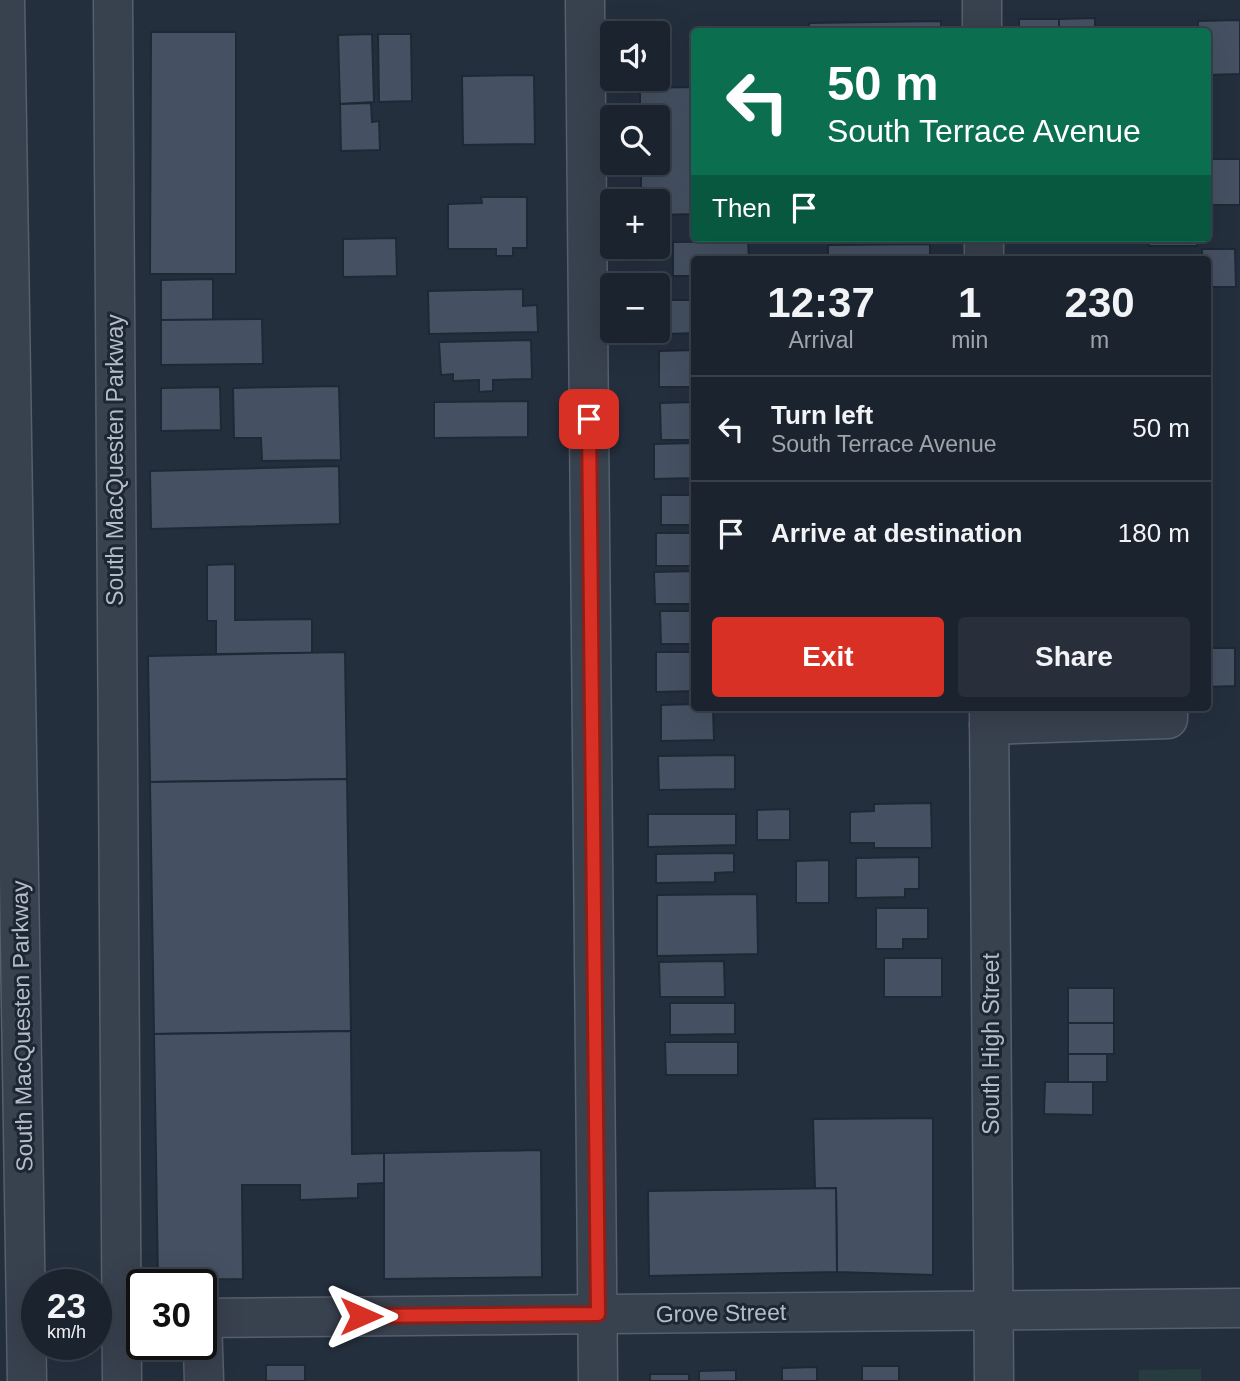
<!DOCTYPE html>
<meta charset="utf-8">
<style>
body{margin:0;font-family:Helvetica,sans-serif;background:#282f3a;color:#f1f3f6;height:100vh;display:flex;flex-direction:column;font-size:26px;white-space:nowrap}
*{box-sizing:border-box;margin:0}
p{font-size:23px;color:#a0a4aa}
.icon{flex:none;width:38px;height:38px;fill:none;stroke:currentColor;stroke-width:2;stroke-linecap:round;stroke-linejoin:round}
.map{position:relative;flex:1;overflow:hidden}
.panel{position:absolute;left:691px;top:256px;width:520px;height:455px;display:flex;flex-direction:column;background:#1b232e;border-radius:7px;box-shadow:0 7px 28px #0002,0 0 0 2px #39404a}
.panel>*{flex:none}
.banner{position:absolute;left:691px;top:28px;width:520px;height:214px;border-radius:7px;box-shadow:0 7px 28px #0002,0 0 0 2px #39404a;background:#0b6e4f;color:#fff;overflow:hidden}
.controls{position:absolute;left:600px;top:21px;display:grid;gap:14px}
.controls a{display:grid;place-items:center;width:70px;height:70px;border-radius:7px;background:#1b232e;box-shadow:0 7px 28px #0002,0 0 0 2px #39404a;font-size:35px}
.speed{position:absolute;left:21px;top:1269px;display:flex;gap:14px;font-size:35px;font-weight:700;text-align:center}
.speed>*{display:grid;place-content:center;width:91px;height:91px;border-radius:50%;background:#1b232e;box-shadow:0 7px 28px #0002,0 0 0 2px #39404a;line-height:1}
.speed small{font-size:18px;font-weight:400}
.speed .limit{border:4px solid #111;border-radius:10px;background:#fff;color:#111}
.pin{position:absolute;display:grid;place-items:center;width:60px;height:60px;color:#fff;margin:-30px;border-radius:14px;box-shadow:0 4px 10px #0006}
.me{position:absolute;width:77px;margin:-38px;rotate:90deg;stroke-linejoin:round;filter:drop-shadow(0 0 5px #0008)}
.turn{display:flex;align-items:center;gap:24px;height:147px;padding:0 21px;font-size:32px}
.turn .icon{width:91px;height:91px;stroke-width:2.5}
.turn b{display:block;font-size:49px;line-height:60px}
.then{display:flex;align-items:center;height:66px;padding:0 21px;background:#0003;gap:14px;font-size:26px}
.eta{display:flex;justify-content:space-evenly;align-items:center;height:119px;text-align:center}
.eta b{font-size:42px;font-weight:600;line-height:49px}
.primary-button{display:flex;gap:14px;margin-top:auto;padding:14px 21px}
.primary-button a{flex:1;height:80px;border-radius:7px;background:#d93025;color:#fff;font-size:28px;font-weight:600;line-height:80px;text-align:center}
.primary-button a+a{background:#282f3a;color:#f1f3f6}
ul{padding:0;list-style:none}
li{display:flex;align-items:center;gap:21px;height:105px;padding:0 21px;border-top:2px solid #39404a}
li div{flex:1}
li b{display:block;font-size:26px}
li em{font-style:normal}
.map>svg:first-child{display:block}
.green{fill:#263c3f}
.building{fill:#455162;stroke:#1f2835;stroke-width:2}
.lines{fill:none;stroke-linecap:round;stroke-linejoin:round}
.minor-casing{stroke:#565f6c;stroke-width:41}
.minor{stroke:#38414e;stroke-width:38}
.route-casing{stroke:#8d1f18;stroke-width:18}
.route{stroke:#d93025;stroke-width:12}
.labels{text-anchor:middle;stroke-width:6;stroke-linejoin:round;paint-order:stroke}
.street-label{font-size:23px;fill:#b4bcc9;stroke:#1d2633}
</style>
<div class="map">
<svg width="1240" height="1381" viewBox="0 0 1240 1381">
<rect width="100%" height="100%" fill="#242f3e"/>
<polygon class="green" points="1201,1369 1201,1381 1139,1381 1139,1370"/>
<g class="building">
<polygon points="1095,18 1095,32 1059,32 1059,19"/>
<rect x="1019" y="19" width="40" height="13"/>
<polygon points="1240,20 1240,74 1208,75 1208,32 1198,32 1198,21"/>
<polygon points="941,21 941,32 809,32 809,23"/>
<polygon points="151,32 236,32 236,274 150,274"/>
<polygon points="372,34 374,102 340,104 338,35"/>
<polygon points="378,34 411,34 412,101 379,102"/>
<polygon points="534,75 535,144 463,145 462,76"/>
<polygon points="693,87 695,100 695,214 658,215 658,201 641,201 641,163 658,163 658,117 640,117 640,88"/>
<polygon points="371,103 372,122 379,121 380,150 341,151 340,104"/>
<rect x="1208" y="159" width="32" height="46"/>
<polygon points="481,197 527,197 527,248 513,248 513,256 496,256 496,249 448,249 448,204 482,203"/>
<polygon points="396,238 397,276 343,277 343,239"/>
<polygon points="1148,238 1197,238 1197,246 1149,246"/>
<polygon points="748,241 749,259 695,259 695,276 673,276 673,242"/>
<polygon points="930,244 930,259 828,259 828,245"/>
<polygon points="1202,249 1235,249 1236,287 1208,287 1208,259 1202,259"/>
<polygon points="213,279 213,320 161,320 161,280"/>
<polygon points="523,289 523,306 537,305 538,332 429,334 428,291"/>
<polygon points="669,300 695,300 695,333 669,334"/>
<polygon points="262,319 263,364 161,365 161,320"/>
<polygon points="531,340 532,379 493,380 493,391 479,392 479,380 453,381 453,374 441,375 439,342"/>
<polygon points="695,350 695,387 659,387 659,351"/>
<polygon points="339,386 341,460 262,461 261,438 234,438 233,388"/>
<polygon points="220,387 221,430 161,431 161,388"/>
<polygon points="528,401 528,437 434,438 434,402"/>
<polygon points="695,402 695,440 661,440 660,403"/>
<polygon points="695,443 695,478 654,479 654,444"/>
<polygon points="339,466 340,524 151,529 150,471"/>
<rect x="661" y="495" width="34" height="30"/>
<rect x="656" y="533" width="39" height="33"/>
<polygon points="235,564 235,620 312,619 312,653 216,654 216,621 207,621 207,565"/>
<polygon points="695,571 695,604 655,604 654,572"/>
<polygon points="660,611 695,611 695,644 661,644"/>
<polygon points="1208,648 1235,648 1235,686 1208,687"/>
<polygon points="345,652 347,779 150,782 148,656"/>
<polygon points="656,652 695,652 695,691 656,692"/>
<polygon points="695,704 695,707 713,707 714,740 661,741 661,705"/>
<polygon points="735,755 735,789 659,790 658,756"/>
<polygon points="347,779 351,1031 154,1034 150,782"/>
<polygon points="931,803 932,848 874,848 874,843 850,843 850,812 874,811 874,804"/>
<polygon points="790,809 790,840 757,840 757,810"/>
<polygon points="648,814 736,814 736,845 648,847"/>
<polygon points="734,853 734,872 715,873 715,882 656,883 656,854"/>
<polygon points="919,857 919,889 905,889 905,897 856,898 856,858"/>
<polygon points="829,860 829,903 796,903 796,861"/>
<polygon points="757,894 758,954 657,956 657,895"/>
<polygon points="876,908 928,908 928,939 903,939 903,949 876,949"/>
<rect x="884" y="958" width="58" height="39"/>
<polygon points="724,961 725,997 660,997 659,962"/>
<rect x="1068" y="988" width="46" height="35"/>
<polygon points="670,1003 735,1003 735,1034 670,1035"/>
<rect x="1068" y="1023" width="46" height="31"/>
<polygon points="351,1031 352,1154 384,1153 384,1183 358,1184 358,1198 300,1200 300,1185 242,1185 243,1279 158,1280 154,1034"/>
<polygon points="665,1042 738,1042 738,1075 666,1075"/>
<rect x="1068" y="1054" width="39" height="28"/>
<polygon points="1045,1082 1093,1082 1093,1115 1044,1114"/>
<polygon points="933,1118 933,1275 837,1272 836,1188 815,1189 813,1119"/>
<polygon points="541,1150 542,1277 384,1279 384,1153"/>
<polygon points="836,1188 837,1272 649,1276 648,1191"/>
<rect x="266" y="1365" width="39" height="16"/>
<rect x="862" y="1366" width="37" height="15"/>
<polygon points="817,1367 817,1381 782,1381 782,1368"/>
<polygon points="736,1370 736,1381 699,1381 699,1371"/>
<rect x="650" y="1374" width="39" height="7"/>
</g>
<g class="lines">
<g class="minor-casing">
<g id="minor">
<polyline points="5,0 27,1381"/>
<polyline points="113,0 122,1381"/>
<polyline points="585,0 598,1381"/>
<polyline points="982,0 982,32"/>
<polyline points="984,238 984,259"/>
<polyline points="989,707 994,1381"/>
<polyline points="989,725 1168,719 1168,707"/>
<polyline points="201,1318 1240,1308"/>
<polyline points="202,1318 204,1381"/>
</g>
</g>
<use href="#minor" class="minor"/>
</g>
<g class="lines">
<g class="route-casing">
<polyline id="route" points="361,1316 598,1314 589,419"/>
</g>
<use href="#route" class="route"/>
</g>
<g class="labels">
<g class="street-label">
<text transform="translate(115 460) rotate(-90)" y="8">South MacQuesten Parkway</text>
<text transform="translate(22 1026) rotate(-91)" y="8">South MacQuesten Parkway</text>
<text transform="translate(991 1044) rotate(-90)" y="8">South High Street</text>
<text transform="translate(721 1313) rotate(-1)" y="8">Grove Street</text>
</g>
</g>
</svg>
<div class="controls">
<a><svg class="icon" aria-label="sound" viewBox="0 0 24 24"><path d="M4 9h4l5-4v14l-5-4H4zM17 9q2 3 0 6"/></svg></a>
<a><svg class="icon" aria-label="search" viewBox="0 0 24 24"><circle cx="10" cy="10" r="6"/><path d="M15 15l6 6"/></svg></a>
<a>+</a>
<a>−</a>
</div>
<div class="speed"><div>23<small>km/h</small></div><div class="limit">30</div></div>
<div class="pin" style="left:589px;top:419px;background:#d93025"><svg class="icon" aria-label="arrive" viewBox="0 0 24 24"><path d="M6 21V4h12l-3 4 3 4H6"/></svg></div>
<svg class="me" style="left:361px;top:1316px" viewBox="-20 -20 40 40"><path d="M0-17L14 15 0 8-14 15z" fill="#d93025" stroke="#fff" stroke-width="4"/></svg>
<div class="banner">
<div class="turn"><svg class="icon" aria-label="left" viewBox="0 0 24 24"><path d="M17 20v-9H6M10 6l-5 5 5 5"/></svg><div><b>50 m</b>South Terrace Avenue</div></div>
<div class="then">Then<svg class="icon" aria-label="arrive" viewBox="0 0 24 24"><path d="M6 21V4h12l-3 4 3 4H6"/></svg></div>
</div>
<section class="panel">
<div class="eta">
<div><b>12:37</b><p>Arrival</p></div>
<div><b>1</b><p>min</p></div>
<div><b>230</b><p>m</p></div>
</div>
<ul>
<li><svg class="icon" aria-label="left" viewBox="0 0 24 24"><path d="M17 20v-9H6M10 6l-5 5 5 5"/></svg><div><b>Turn left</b><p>South Terrace Avenue</p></div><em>50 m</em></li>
<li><svg class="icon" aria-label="arrive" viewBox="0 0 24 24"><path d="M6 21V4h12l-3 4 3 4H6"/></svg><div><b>Arrive at destination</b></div><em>180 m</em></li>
</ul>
<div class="primary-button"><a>Exit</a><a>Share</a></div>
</section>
</div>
